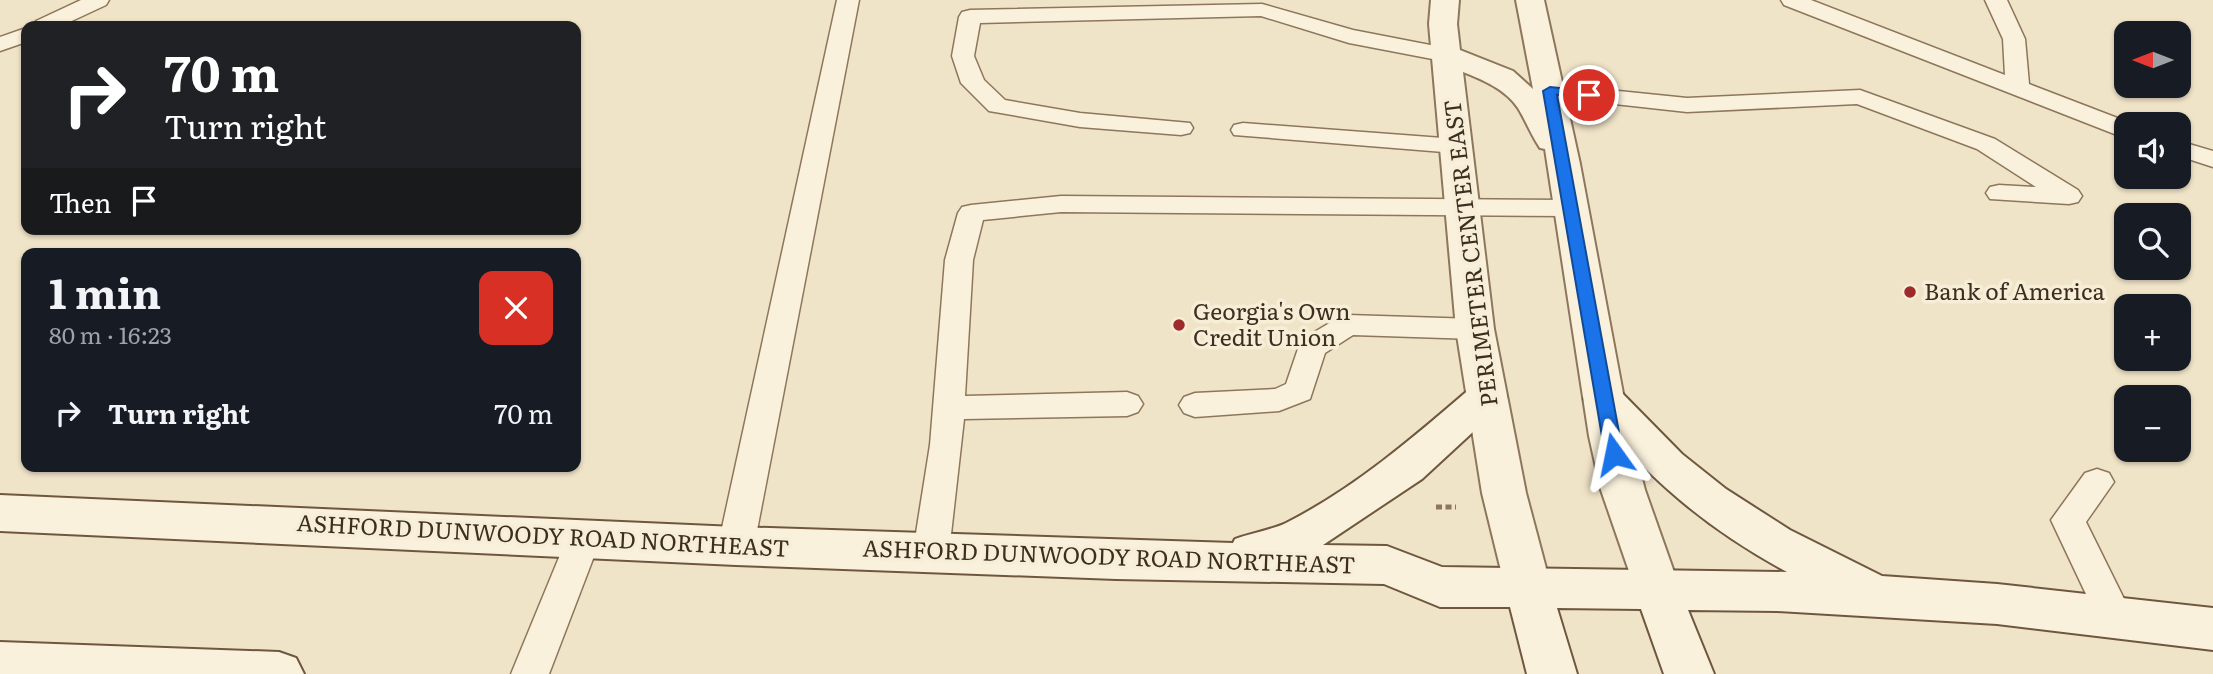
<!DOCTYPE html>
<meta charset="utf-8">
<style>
body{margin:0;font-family:Literata,serif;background:#242831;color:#f1f3f6;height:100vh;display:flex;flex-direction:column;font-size:26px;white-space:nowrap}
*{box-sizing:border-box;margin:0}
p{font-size:23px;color:#9ea1a6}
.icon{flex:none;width:38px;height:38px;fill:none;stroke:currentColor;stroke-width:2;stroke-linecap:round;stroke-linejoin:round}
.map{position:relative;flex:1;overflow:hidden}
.sheet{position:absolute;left:21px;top:248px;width:560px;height:224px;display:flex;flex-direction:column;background:#171b24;border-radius:14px;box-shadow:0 2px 5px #0004}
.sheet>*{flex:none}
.banner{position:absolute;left:21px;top:21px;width:560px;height:214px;border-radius:14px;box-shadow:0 2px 5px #0004;background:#202124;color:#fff;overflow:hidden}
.needle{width:46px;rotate:270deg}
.tools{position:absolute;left:2114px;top:21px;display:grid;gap:14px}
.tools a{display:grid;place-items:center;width:77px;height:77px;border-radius:14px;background:#171b24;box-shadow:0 2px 5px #0004;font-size:35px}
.pin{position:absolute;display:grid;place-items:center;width:60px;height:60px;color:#fff;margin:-30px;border:4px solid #fff;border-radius:50%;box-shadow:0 2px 7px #0007}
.me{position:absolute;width:77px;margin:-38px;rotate:348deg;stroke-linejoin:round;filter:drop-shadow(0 0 5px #0008)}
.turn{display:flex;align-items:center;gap:24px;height:147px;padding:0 28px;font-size:32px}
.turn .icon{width:91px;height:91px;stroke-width:2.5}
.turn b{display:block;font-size:49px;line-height:60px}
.then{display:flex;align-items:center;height:66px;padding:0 28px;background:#0003;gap:14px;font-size:26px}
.round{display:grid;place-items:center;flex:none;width:74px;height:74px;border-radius:14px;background:#242831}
.summary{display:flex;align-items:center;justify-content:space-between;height:119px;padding:0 28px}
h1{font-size:42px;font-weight:700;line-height:52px}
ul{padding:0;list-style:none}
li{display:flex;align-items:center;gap:21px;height:91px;padding:0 28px}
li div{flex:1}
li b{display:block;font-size:26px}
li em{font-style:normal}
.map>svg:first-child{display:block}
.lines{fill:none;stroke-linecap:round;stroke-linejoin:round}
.lane-casing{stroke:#8d765c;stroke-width:3}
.street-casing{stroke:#8d765c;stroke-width:4}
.secondary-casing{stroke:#6f573f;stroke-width:4}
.path{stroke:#8d765c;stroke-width:5;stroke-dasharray:6 3.5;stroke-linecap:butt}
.lane{fill:#faf1dc;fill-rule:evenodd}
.street{fill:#faf1dc;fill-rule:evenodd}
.secondary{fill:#faf1dc;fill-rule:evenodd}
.route{fill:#1a73e8;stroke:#114b97;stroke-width:2}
.poi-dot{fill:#9e2a2b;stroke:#f7eed8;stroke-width:2.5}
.labels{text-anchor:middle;stroke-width:7;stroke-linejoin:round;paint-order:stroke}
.street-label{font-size:23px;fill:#3d2e20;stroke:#f7eed8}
.poi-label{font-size:23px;fill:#3d2e20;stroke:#f7eed8;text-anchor:start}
</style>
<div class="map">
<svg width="2213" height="674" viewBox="0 0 2213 674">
<rect width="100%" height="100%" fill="#f0e4c8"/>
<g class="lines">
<g class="lane-casing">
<g id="lane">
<polygon points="81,0 109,0 106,5 61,26 33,26 36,21"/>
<polygon points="837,0 859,0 754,546 748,556 736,560 724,556 718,546"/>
<polygon points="1781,0 1811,0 2005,75 2003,39 1985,0 2007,0 2025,39 2029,84 2133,124 2126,124 2126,137 2117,135 1784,5"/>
<polygon points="1262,4 1353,30 1456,50 1459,55 1456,60 1448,62 1349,43 1261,16 980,23 974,56 984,80 1005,100 1080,113 1190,123 1193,128 1190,133 1181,135 1080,127 989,111 961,83 952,56 959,17 962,12 970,10"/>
<polygon points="26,28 26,42 0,51 0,37"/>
<polygon points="1550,84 1687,98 1860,90 1995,139 2078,190 2082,196 2078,202 2069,204 1990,199 1986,193 1990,187 1999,185 2036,187 1977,149 1857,104 1687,112 1542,96 1538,91 1542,86"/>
<polygon points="1243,123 1456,139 1465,141 1468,146 1465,151 1456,153 1234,135 1231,130 1234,125"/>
<polygon points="2179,141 2213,151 2213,167 2179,156"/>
<polygon points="1061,196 1571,200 1580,202 1584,208 1580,214 1571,216 1061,212 983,220 973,260 965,396 1127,392 1138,396 1143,404 1138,412 1127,416 964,419 949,552 943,562 931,566 919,562 913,552 930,445 945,260 958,213 962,207 971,205"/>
<polygon points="1348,315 1475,319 1485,322 1490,329 1485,336 1475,339 1353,335 1325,353 1310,399 1279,411 1195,417 1184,413 1179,405 1184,397 1195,393 1275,389 1286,384 1301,340 1338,318"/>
<polygon points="2097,469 2109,473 2114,482 2086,522 2133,617 2128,628 2115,633 2102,628 2051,520 2085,473"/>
<polygon points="584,524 596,528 601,538 549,674 511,674 567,538 572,528"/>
</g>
</g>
<g class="street-casing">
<path id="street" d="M1431 0H1459L1457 24 1460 50 1513 71 1533 89 1516 0H1544L1580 164 1631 436 1645 490 1680 589 1674 603 1657 609 1640 603 1601 490 1589 436 1545 149 1540 148C1531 135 1526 121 1518 108 1505 89 1483 80 1463 72L1494 329 1526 493 1551 587 1544 601 1528 607 1512 601 1505 587 1482 493 1456 329 1429 24Z"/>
</g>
<g class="secondary-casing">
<g id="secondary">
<path d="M1486 382 1500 387 1506 397 1500 407 1422 479 1323 545 1387 546 1442 567 1787 572C1704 527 1651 480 1590 409L1584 399 1590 389 1604 384 1618 389 1682 454 1726 489 1790 530 1882 576 1997 584 2213 608V650L1997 624 1777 611 1688 610 1714 674H1664L1641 609 1557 608 1577 674H1527L1510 607H1440L1384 584 1116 579 736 565 0 531V495L736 527 1233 543 1235 539C1251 533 1271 530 1286 523 1355 488 1414 437 1472 387Z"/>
<polygon points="0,642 279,652 296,658 304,674 0,674"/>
</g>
</g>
<polyline class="path" points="1436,507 1456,507"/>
<use href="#lane" class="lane"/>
<use href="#street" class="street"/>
<use href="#secondary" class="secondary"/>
</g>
<polygon class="route" points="1550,87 1589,91 1596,95 1589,99 1557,95 1623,454 1620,458 1608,458 1605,454 1543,91"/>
<g class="poi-dot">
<circle cx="1910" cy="292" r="7"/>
<circle cx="1179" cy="325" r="7"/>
</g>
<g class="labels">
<g class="street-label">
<text transform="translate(1471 253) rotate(-97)" y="8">PERIMETER CENTER EAST</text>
<text transform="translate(543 536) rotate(3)" y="8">ASHFORD DUNWOODY ROAD NORTHEAST</text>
<text transform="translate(1109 557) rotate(2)" y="8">ASHFORD DUNWOODY ROAD NORTHEAST</text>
</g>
<g class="poi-label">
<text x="1924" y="300">Bank of America</text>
<text x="1193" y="320">Georgia's Own<tspan x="1193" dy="26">Credit Union</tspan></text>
</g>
</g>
</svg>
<div class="tools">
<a><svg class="needle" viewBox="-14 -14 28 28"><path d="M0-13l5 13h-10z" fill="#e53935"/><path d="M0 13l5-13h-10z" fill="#9ea1a6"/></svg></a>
<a><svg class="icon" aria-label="sound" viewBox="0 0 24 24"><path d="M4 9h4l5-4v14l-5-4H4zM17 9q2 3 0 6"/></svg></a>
<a><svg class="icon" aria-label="search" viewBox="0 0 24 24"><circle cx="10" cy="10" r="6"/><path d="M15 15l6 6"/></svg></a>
<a>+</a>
<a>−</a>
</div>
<div class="pin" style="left:1589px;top:95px;background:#d93025"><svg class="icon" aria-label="arrive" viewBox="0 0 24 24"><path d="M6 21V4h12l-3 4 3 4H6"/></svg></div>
<svg class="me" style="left:1614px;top:454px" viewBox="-20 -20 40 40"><path d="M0-17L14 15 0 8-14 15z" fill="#1a73e8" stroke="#fff" stroke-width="4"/></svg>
<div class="banner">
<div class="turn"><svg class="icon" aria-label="right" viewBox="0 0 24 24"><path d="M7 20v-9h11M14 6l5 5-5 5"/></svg><div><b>70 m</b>Turn right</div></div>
<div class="then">Then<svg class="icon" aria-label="arrive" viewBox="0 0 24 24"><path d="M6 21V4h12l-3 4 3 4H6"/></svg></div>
</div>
<section class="sheet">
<div class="summary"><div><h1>1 min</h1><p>80 m · 16:23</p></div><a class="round" style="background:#d93025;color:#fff"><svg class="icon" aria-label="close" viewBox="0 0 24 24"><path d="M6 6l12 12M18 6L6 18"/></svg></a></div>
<ul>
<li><svg class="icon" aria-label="right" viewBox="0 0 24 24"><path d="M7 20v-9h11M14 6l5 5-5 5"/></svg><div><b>Turn right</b></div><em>70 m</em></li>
</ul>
</section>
</div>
